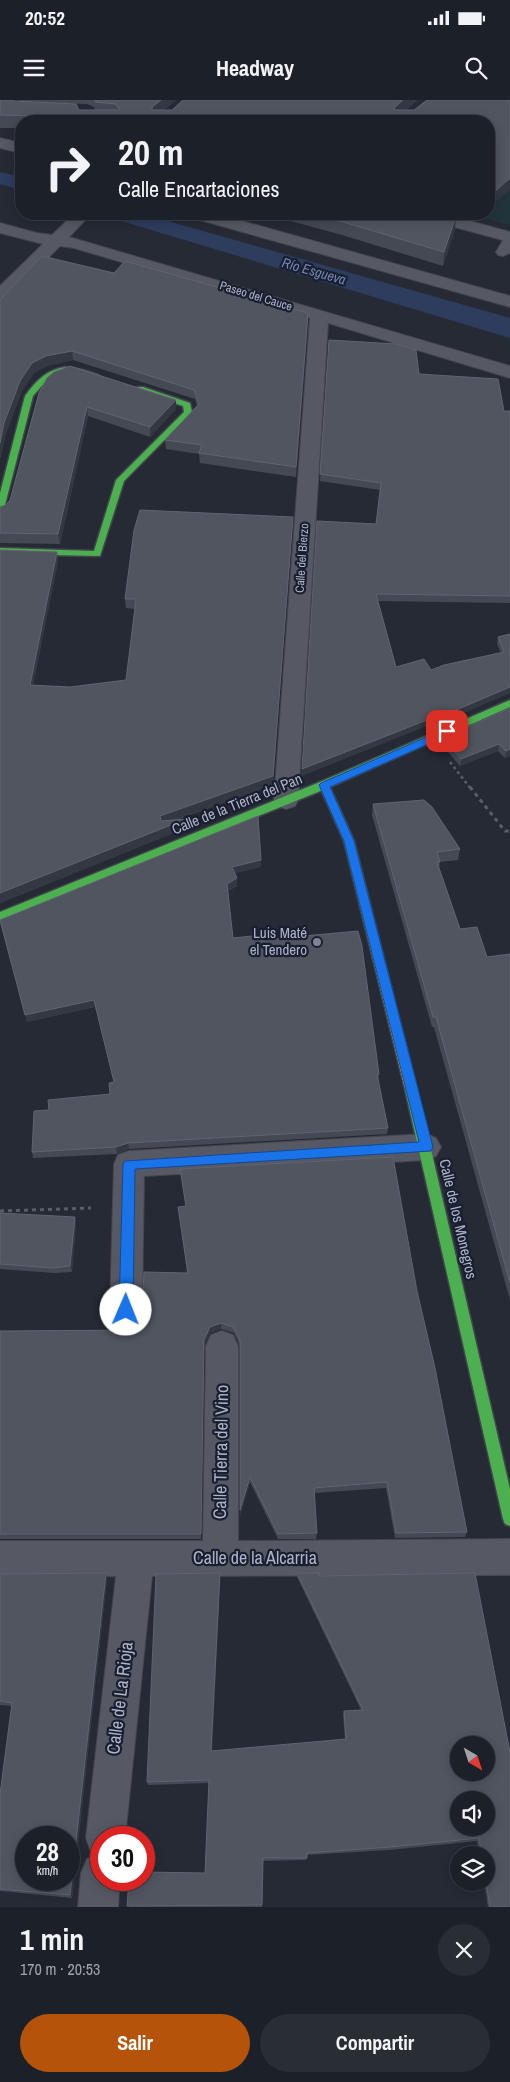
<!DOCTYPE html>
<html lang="es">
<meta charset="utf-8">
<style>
body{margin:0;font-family:"Archivo Narrow",sans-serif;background:#292d34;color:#f1f3f6;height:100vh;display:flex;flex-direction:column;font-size:19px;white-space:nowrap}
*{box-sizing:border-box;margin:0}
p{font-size:16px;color:#a0a3a8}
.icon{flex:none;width:28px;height:28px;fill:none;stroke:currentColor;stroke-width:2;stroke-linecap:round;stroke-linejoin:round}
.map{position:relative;height:1807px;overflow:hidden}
.panel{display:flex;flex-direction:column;background:#1c2028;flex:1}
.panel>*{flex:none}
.banner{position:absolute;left:15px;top:15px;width:480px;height:105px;border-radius:20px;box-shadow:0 2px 12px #0003,0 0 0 1px #3a3e45;background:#1c2028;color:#f1f3f6;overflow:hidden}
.needle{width:32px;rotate:141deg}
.fabs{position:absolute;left:450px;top:1636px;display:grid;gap:10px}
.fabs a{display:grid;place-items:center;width:45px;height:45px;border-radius:50%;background:#1c2028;box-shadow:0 2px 12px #0003,0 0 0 1px #3a3e45;font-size:25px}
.speed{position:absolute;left:15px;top:1726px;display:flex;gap:10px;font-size:25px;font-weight:700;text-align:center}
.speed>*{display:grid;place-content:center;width:65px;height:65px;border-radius:50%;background:#1c2028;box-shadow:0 2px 12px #0003,0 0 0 1px #3a3e45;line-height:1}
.speed small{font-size:12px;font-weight:400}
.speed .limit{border:8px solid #d22;background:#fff;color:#111}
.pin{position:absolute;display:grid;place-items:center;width:42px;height:42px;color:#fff;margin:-21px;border-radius:10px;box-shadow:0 2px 8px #0006}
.me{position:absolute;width:55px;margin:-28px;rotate:1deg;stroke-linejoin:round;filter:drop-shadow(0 0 4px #0008)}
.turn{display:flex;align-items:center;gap:18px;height:105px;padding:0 20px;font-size:22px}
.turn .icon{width:65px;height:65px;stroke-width:2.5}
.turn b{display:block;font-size:35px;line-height:42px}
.round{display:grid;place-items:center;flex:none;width:52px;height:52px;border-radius:26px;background:#292d34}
.overview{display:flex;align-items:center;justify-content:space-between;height:85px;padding:0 20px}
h1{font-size:30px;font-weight:700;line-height:38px}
.action{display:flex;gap:10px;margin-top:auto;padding:10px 20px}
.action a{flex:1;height:58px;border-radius:30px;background:#b45309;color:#fff;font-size:20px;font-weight:700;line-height:58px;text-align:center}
.action a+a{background:#292d34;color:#f1f3f6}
.status{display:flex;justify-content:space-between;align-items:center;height:35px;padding:0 25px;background:#1c2028;direction:ltr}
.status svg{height:14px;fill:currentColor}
header{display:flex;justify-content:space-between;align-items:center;height:65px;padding:0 20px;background:#1c2028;font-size:22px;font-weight:700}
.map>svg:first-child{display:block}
.green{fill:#22343b}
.water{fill:#2e3c5e}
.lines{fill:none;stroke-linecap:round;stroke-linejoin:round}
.lane-casing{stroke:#42454d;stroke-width:2}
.street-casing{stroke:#42454d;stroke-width:2}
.fast-casing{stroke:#42454d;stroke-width:3}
.slow-casing{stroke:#42454d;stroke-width:3}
.path-far1{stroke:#585d66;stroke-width:2.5;stroke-dasharray:3 3;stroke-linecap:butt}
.path{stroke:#585d66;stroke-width:3;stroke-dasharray:4 4;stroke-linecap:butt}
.lane{fill:#565863;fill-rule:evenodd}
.street{fill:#565863;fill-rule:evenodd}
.fast{fill:#4caf50;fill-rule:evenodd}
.slow{fill:#ffc107;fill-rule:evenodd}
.wall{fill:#454954;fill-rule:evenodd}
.shaded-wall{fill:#333842}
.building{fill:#505560;stroke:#5f6470;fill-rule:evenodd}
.route{fill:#1a73e8;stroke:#114b97}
.poi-dot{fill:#7e8495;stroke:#191f30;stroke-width:2}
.labels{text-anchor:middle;stroke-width:4.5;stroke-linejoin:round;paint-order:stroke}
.far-street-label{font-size:12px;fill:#aeb4c8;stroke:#191f30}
.far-water-label{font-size:14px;font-style:italic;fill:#7386b2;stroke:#191f30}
.street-label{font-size:15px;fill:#aeb4c8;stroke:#191f30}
.poi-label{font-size:15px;fill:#aeb4c8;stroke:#191f30;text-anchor:end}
.near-street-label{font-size:18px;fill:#aeb4c8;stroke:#191f30}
</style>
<div class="status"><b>20:52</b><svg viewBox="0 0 49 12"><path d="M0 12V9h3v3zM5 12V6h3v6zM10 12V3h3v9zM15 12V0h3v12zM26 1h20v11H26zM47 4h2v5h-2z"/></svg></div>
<header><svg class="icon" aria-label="menu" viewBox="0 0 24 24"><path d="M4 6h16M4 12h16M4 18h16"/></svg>Headway<svg class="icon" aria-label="search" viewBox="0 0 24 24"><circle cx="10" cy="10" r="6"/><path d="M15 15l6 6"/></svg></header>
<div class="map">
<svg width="510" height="1807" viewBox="0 0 510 1807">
<rect width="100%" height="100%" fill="#252a35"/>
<polygon class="green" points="510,89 510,125 480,117 483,114 489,114 489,109"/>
<g class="water">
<polygon points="0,72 21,77 21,90 0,84"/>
<polygon points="98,114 143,114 510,218 510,238"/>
</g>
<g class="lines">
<g class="lane-casing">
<polygon id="lane" points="510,136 510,153 503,156 498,155 496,152 505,137"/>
</g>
<g class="street-casing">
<g id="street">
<polygon points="0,38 21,43 21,53 0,48"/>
<polygon points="74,114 91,114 69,137 510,266 510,278 328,223 298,700 295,706 286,709 277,706 274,700 310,218 74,148 60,146 6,200 0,201 0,186 43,144 0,133 0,123 37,133 52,135"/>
<polygon points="191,114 217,114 510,196 510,207 193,118"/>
<polygon points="419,114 445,114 510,132 510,142 421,118"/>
<polygon points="426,1034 436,1038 441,1047 436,1056 426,1060 144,1076 142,1210 137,1220 126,1225 115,1220 110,1210 114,1064 118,1055 129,1051"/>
<polygon points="222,1231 233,1235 238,1246 238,1441 510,1439 510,1475 152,1476 125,1738 101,1738 101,1780 120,1780 118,1807 78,1807 81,1773 87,1759 98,1755 91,1752 86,1738 116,1476 0,1477 0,1441 203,1441 206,1246 211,1235"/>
</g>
</g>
<g class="fast-casing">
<g id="fast">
<path d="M65 267 83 270 98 275 94 277 73 272 59 273 46 281 33 296 4 409 0 412V393L25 296C36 281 46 270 65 267Z"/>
<polygon points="137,287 143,287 190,303 192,312 124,381 100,456 0,454 0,448 94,451 116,380 184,312 183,306 137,291"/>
<polygon points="510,600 510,607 328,688 0,820 0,812 320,682"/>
<polygon points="410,980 414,982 416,985 510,1389 510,1426 505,1424 503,1419 404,985 406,982"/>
</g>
</g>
<g class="slow-casing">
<polygon id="slow" points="324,681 329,685 354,741 416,985 414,988 410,990 406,988 404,985 344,741 319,685"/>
</g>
<polyline class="path-far1" points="450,662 471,689"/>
<g class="path">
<polyline points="470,687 505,731 510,731"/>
<polyline points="0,1111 91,1108"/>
</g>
<use href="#lane" class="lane"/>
<use href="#street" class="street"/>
<use href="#fast" class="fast"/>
<use href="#slow" class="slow"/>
</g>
<g class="wall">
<path d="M0 0H176L164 10 418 0 406 10 489 21H21V28H0ZM47 3 87 4 94 7 95 10H79Z"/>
<polygon points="265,114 448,114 455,129 443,166 342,135"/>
<polygon points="451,114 460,114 460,116"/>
<polygon points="470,114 483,114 480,117"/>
<polygon points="0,200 308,223 296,377 200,363 199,354 166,349 165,340 197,306 195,299 73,260 47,266 34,273 22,291 6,333 0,359"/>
<polygon points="329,240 419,274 504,311 510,311 510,503 378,501 396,567 431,570 501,553 497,544 498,537 510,534 510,593 428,628 426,626 301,676 376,424 380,390 320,381"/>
<polygon points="39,293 176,309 150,337 88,316 60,444 0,443 0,407 6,405 10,400"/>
<polygon points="293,417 273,685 176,720 186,728 0,803 0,450 57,452 58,462 33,585 70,587 126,580 135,509 126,508 125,499"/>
<polygon points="510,608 510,656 505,658 498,651 460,666 442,645 443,638"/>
<polygon points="373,704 460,749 458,760 440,762 439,769 460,829 487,857 510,854 510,1200 434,927 432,927 372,715"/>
<polygon points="261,767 235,773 237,786 228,791 233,838 271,839 379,974 378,979 388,1028 387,1034 129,1049 117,1054 33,1058 32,1052 49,1010 110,994 114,982 95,907 27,922 0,822"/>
<polygon points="180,1069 417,1191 467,1432 465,1437 395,1438 386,1388 314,1393 317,1433 316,1439 278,1439 250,1382 240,1416 240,1246 234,1233 221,1229 210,1233 204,1246 201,1439 0,1439 0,1231 141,1230 187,1173 178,1107 186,1106"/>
<polygon points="0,1113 75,1117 76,1123 72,1172 54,1173 0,1169"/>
<polygon points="297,1473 319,1476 510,1652 510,1807 488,1807 484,1782 486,1782 486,1755 479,1755 477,1741 389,1750 307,1755 306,1760 263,1761 262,1807 128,1807 205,1773 209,1683 148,1685 147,1682 220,1478 212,1651 345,1639 343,1615 344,1611 361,1610 297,1477"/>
<polygon points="0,1474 107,1478 72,1798 0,1791 0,1694 12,1606 0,1605"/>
</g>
<g class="shaded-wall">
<polygon points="9,0 20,0 20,2 10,9"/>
<polygon points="161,0 176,0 153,20 152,7"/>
<polygon points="403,0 418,0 394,20 395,7"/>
<polygon points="510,78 510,89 489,109 489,97"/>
<polygon points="456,116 455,129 443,166 444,152"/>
<polygon points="308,213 308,223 296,377 296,367"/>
<polygon points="72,251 73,260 47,266 34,273 22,291 6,333 0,359 0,343 4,323 20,281 32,263 46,256"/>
<polygon points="176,300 176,309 150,337 150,327"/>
<polygon points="87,307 88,316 60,444 58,434"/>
<polygon points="293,417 273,685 160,725 160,716"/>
<polygon points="57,452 58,462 31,595 30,585"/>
<polygon points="510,587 510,593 428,628 428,622"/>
<polygon points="427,620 426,626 301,676 302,669"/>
<polygon points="499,644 498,651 460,666 461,659"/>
<polygon points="510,649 510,656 505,658 506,651"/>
<polygon points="186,719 186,728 0,803 0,793"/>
<polygon points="261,760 261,767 232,774 232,767"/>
<polygon points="237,778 237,786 227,791 227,784"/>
<polygon points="94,900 95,907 27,922 25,915"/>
<polygon points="128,1043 129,1049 117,1054 116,1047"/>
<polygon points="75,1117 76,1123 72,1172 70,1166"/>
<polygon points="221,1223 221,1229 210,1233 204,1246 201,1439 204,1240 210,1227"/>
<polygon points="250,1377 250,1382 240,1416 240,1410"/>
<polygon points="106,1473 107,1478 72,1798 70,1795"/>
<polygon points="220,1473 220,1478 212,1654 211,1651"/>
</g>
<g class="building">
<polygon points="0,0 12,0 13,1 76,4 79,10 120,10 116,4 95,2 95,0 161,0 152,7 152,10 172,10 183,0 403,0 395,7 394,10 414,10 427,0 510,0 510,78 489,97 489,21 45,21 46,16 0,15"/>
<polygon points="313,114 448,114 456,116 444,152 343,122"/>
<polygon points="42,156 114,173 125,161 308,213 296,367 199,353 202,345 165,340 199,304 194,290 72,251 46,256 32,263 20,281 4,323 0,343 0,200"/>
<polygon points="329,240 397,244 416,250 419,274 498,279 504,311 510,311 510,496 376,494 396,567 424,559 431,570 444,565 504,552 498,537 510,534 510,587 428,622 427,620 302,669 317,421 376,424 381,383 320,374"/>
<polygon points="70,266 176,300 150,327 87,307 58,434 0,433 0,407 6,405 10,400 39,293 47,278 54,272"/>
<polygon points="140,410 293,417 273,676 160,716 161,721 186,719 0,793 0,450 57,452 30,585 70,587 126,580 136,499 125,499 134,430"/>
<polygon points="510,608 510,649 506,651 499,644 461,659 443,638"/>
<polygon points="424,700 432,707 460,749 437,752 440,762 437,762 460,829 477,827 487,857 510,854 510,1183 436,917 433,917 373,704"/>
<polygon points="258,716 261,760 232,767 237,778 227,784 233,838 271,834 271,839 358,831 362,846 379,974 377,974 388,1028 128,1043 116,1047 32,1052 34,1011 49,1010 48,1000 110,994 109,983 114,982 94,900 25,915 0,820"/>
<polygon points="393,1057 417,1191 435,1268 467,1432 396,1433 387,1382 314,1388 317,1433 278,1434 250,1377 240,1410 240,1240 233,1227 221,1223 210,1227 204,1240 201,1434 0,1434 0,1231 141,1230 144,1172 188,1173 178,1107 186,1106 180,1069"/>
<polygon points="0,1113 75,1117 70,1166 53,1168 0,1164"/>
<path d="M106 1473 70 1795 0 1789V1694L12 1603 0 1601V1474ZM26 1738H69V1780H26Z"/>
<path d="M220 1473 211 1651 346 1639 344 1611 363 1610 297 1473H319V1476L475 1473 510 1652V1807H490L486 1782V1755H482L479 1738 390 1747 307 1753V1758H263L262 1805 127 1806 129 1780H144V1772L205 1773 209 1680 147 1682 156 1474ZM459 1645H486V1672H459ZM459 1700H486V1728H459Z"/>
</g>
<polygon class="route" points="447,628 452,631 451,634 330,687 354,741 433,1047 431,1051 135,1069 133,1210 131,1214 126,1216 121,1214 119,1210 123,1064 125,1061 419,1042 344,741 319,685 321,683"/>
<circle class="poi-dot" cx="317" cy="842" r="5"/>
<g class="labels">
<g class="far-street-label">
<text transform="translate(256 196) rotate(17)" y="4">Paseo del Cauce</text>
<text transform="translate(302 458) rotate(-86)" y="4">Calle del Bierzo</text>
</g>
<g class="far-water-label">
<text transform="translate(314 171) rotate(16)" y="5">Río Esgueva</text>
</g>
<g class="street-label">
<text transform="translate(237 704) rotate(-22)" y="5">Calle de la Tierra del Pan</text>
<text transform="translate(458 1119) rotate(77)" y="5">Calle de los Monegros</text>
</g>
<g class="poi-label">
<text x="307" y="838">Luis Maté<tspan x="307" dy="17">el Tendero</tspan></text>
</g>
<g class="near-street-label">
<text transform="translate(221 1352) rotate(-89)" y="6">Calle Tierra del Vino</text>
<text x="255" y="1464">Calle de la Alcarria</text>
<text transform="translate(120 1598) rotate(-83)" y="6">Calle de La Rioja</text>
</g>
</g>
</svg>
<div class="fabs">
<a><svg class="needle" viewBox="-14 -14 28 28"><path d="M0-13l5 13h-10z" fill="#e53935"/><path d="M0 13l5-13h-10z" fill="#a0a3a8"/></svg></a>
<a><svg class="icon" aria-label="sound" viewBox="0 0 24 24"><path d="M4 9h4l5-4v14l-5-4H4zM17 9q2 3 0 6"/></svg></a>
<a><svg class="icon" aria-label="layers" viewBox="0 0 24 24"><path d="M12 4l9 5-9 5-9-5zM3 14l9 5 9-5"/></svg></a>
</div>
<div class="speed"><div>28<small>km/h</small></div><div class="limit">30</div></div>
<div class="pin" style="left:447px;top:631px;background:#d93025"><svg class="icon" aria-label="arrive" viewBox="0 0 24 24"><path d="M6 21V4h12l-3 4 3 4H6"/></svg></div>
<svg class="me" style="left:126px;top:1210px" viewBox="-20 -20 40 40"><circle r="19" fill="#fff"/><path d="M0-13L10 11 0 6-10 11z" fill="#1a73e8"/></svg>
<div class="banner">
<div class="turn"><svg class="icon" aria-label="right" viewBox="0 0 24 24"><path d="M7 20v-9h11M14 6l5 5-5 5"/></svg><div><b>20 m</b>Calle Encartaciones</div></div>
</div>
</div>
<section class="panel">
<div class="overview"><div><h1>1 min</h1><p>170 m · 20:53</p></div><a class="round"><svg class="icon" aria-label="close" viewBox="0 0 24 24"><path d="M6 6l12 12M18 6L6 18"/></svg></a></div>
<div class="action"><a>Salir</a><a>Compartir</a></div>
</section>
